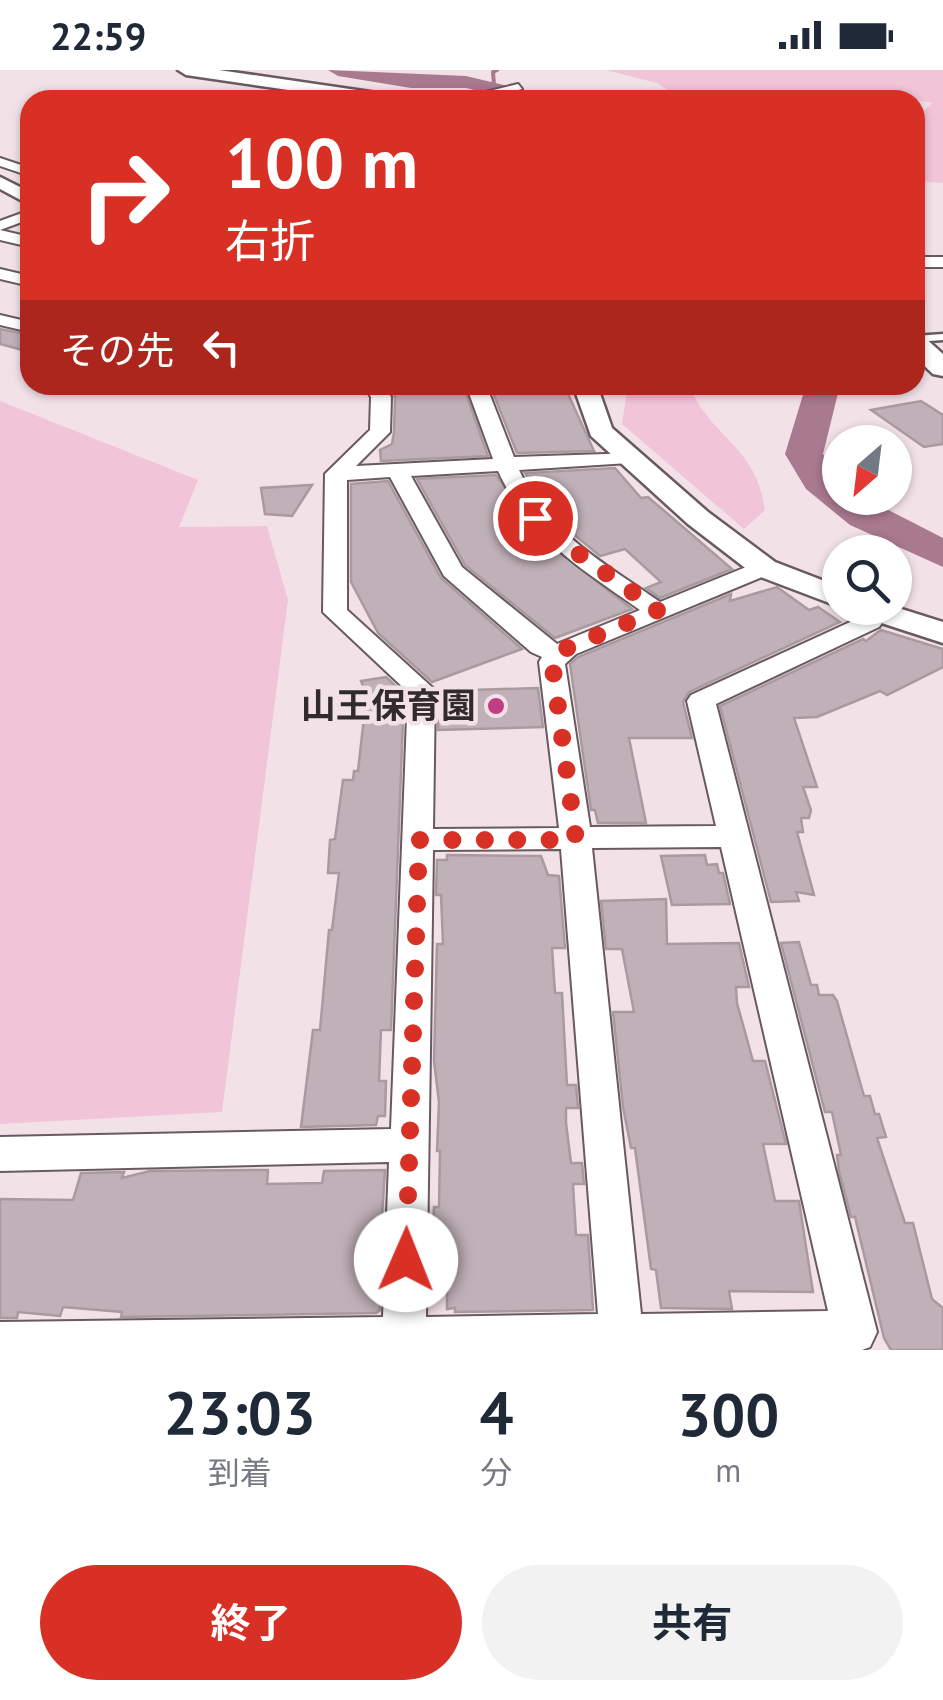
<!DOCTYPE html>
<html lang="ja">
<meta charset="utf-8">
<style>
body{margin:0;font-family:"PT Sans","Noto Sans JP",sans-serif;background:#f2f2f3;color:#1f2937;height:100vh;display:flex;flex-direction:column;font-size:38px;white-space:nowrap}
*{box-sizing:border-box;margin:0}
p{font-size:32px;color:#747a83}
.icon{flex:none;width:55px;height:55px;fill:none;stroke:currentColor;stroke-width:2;stroke-linecap:round;stroke-linejoin:round}
.map{position:relative;height:1280px;overflow:hidden}
.side{display:flex;flex-direction:column;background:#fff;flex:1}
.side>*{flex:none}
.banner{position:absolute;left:20px;top:20px;width:905px;height:305px;border-radius:30px;box-shadow:0 2px 8px #0004;background:#d93025;color:#fff;overflow:hidden}
.needle{width:65px;rotate:208deg}
.tools{position:absolute;left:822px;top:355px;display:grid;gap:20px}
.tools a{display:grid;place-items:center;width:90px;height:90px;border-radius:50%;background:#fff;box-shadow:0 2px 8px #0004;font-size:50px}
.pin{position:absolute;display:grid;place-items:center;width:85px;height:85px;color:#fff;margin:-42px;border:5px solid #fff;border-radius:50%;box-shadow:0 2px 10px #0007}
.me{position:absolute;width:110px;margin:-55px;rotate:1deg;stroke-linejoin:round;filter:drop-shadow(0 0 8px #0008)}
.turn{display:flex;align-items:center;gap:35px;height:210px;padding:0 40px;font-size:45px}
.turn .icon{width:130px;height:130px;stroke-width:2.5}
.turn b{display:block;font-size:70px;line-height:85px}
.then{display:flex;align-items:center;height:95px;padding:0 40px;background:#0003;gap:20px;font-size:38px}
.eta{display:flex;justify-content:space-evenly;align-items:center;height:170px;text-align:center}
.eta b{font-size:60px;font-weight:700;line-height:70px}
.primary-button{display:flex;gap:20px;margin-top:auto;padding:20px 40px}
.primary-button a{flex:1;height:115px;border-radius:60px;background:#d93025;color:#fff;font-size:40px;font-weight:700;line-height:115px;text-align:center}
.primary-button a+a{background:#f2f2f3;color:#1f2937}
.status{display:flex;justify-content:space-between;align-items:center;height:70px;padding:0 50px;background:#fff;direction:ltr}
.status svg{height:28px;fill:currentColor}
.map>svg:first-child{display:block}
.green{fill:#f1c4d7}
.lines{fill:none;stroke-linecap:round;stroke-linejoin:round}
.stream{stroke:#a9798e;stroke-width:4}
.river{fill:#a9798e;fill-rule:evenodd}
.building{fill:#c0b0b7;stroke:#a99aa0;stroke-width:2.5}
.service-casing{stroke:#685a60;stroke-width:5}
.minor-casing{stroke:#685a60;stroke-width:4}
.tertiary-casing{stroke:#685a60;stroke-width:5}
.secondary-casing{stroke:#685a60;stroke-width:5}
.service{fill:#fff;fill-rule:evenodd}
.minor{fill:#fff;fill-rule:evenodd}
.tertiary{fill:#fff;fill-rule:evenodd}
.secondary{fill:#fff;fill-rule:evenodd}
.route{stroke:#d93025;stroke-width:18;stroke-dasharray:0 32.4}
.poi-dot{fill:#c23e84;stroke:#f2e2e8;stroke-width:4}
.labels{text-anchor:middle;stroke-width:9;stroke-linejoin:round;paint-order:stroke}
.poi-label{font-size:35px;font-weight:bold;fill:#312b2e;stroke:#f2e2e8;text-anchor:end}
</style>
<div class="status"><b>22:59</b><svg viewBox="0 0 49 12"><path d="M0 12V9h3v3zM5 12V6h3v6zM10 12V3h3v9zM15 12V0h3v12zM26 1h20v11H26zM47 4h2v5h-2z"/></svg></div>
<div class="map">
<svg width="943" height="1280" viewBox="0 0 943 1280">
<rect width="100%" height="100%" fill="#f2e2e8"/>
<g class="green">
<polygon points="606,0 943,0 943,113 915,111 915,41 925,40 932,33 912,29 682,30 657,13"/>
<path d="M628 315H689C710 368 756 374 765 440L744 459 622 354Z"/>
<polygon points="0,331 198,410 179,457 267,456 288,530 222,1042 0,1054"/>
</g>
<g class="lines">
<polyline class="stream" points="487,15 494,15 493,2 497,0"/>
<g class="river">
<polygon points="328,0 466,6 549,26 553,30 516,30 466,18 411,18 338,6"/>
<polygon points="806,315 840,315 823,384 840,407 840,428 865,428 943,468 943,497 850,455 806,419 785,384"/>
</g>
</g>
<g class="building">
<polygon points="0,259 30,265 30,282 0,274"/>
<polygon points="388,315 463,315 488,386 381,391 380,380 392,374 394,362 395,327"/>
<polygon points="490,315 564,315 594,381 517,383"/>
<polygon points="921,331 943,345 943,374 924,377 871,340"/>
<polygon points="615,398 641,428 648,427 732,499 660,528 646,518 661,512 625,479 600,486 565,457 525,403"/>
<polygon points="496,405 539,466 632,539 555,568 465,495 417,409"/>
<polygon points="388,411 441,508 522,579 432,612 378,563 351,512 351,414"/>
<polygon points="312,415 292,446 265,444 261,418"/>
<polygon points="777,517 809,540 818,537 840,552 689,622 683,632 692,668 629,668 646,753 598,753 595,740 591,740 570,594 578,587 731,524 730,531"/>
<polygon points="881,560 943,579 943,597 887,625 880,621 817,647 794,648 817,717 803,717 811,740 809,748 801,748 803,762 797,762 814,825 796,822 799,831 771,832 720,636 863,569 866,571"/>
<polygon points="386,607 404,624 391,960 381,960 379,1011 386,1011 385,1046 378,1046 376,1055 301,1057 313,960 320,960 329,860 332,860 339,803 328,803 330,770 335,769 343,710 353,710 354,701 358,701 365,638 372,638 361,611"/>
<polygon points="538,618 543,657 438,660 439,621"/>
<polygon points="447,785 541,786 548,805 559,806 565,878 552,878 555,923 562,923 567,1015 576,1015 578,1038 566,1038 566,1053 571,1093 582,1093 584,1114 573,1114 576,1165 588,1165 593,1240 455,1242 455,1238 447,1239 447,1197 431,1193 434,1137 439,1137 440,1081 437,1081 439,1032 434,991 437,874 443,874 441,825 436,825 437,790 447,790"/>
<polygon points="705,785 707,795 717,794 719,803 723,803 730,834 672,835 661,786"/>
<polygon points="666,829 667,874 739,873 749,917 736,917 737,933 753,991 765,991 786,1074 763,1074 775,1131 799,1131 813,1222 729,1221 732,1239 661,1238 656,1200 651,1199 635,1078 631,1078 623,1037 613,942 634,942 622,879 606,879 601,831"/>
<polygon points="799,872 811,915 817,915 819,925 833,925 837,931 864,1026 870,1026 875,1044 879,1044 886,1067 877,1068 905,1153 913,1153 932,1229 943,1238 943,1280 891,1280 884,1268 855,1147 851,1147 839,1101 837,1085 841,1085 832,1042 825,1042 781,873"/>
<polygon points="268,1100 267,1114 322,1113 324,1101 385,1100 377,1223 380,1223 380,1240 376,1243 121,1247 122,1242 63,1237 60,1246 18,1242 17,1248 0,1248 0,1129 73,1130 81,1103 124,1102 122,1108 150,1101"/>
</g>
<g class="lines">
<g class="service-casing">
<polygon id="service" points="943,264 943,270 915,272 915,266"/>
</g>
<g class="minor-casing">
<g id="minor">
<polygon points="518,14 522,19 506,23 526,30 507,30 485,22"/>
<polygon points="0,88 30,98 30,106 0,96"/>
<polygon points="30,140 30,149 0,160 30,167 30,177 0,170 0,151"/>
<rect x="915" y="187" width="28" height="10"/>
<polygon points="0,199 30,206 30,216 0,209"/>
<polygon points="0,245 30,252 30,262 0,255"/>
<path d="M364 315H384L391 327 390 362 356 396 493 389 466 315H486L514 387 636 383 639 387 629 393 519 400C549 464 604 493 660 532L756 493H772L776 498 772 503 576 584 565 594 590 757 716 756 687 631 691 625 861 547 869 538H889L891 541 879 557 716 634 877 1262 870 1277 862 1280H0V1252L383 1247 389 1092 0 1101V1067L391 1059 408 622 323 542 325 404 370 360 371 327ZM498 401C529 468 582 499 640 540L557 574 462 497 411 406ZM390 407 444 506 531 582 542 587 539 592 559 758 433 759 435 620 347 540V410ZM721 777 828 1241 641 1244 592 778ZM561 779 598 1244 426 1247 433 780Z"/>
</g>
</g>
<g class="tertiary-casing">
<g id="tertiary">
<polygon points="0,107 30,122 30,135 0,119"/>
<polygon points="573,315 597,315 612,358 708,442 775,492 840,517 840,537 753,504 688,454 591,366"/>
<polygon points="895,537 943,552 943,573 857,545 852,538"/>
</g>
</g>
<g class="secondary-casing">
<g id="secondary">
<polygon points="178,0 219,0 391,25 399,30 357,30 186,5"/>
<polygon points="915,265 924,267 943,284 943,306 933,304 915,287"/>
</g>
</g>
<use href="#service" class="service"/>
<use href="#minor" class="minor"/>
<use href="#tertiary" class="tertiary"/>
<use href="#secondary" class="secondary"/>
</g>
<g class="lines">
<polyline class="route" points="406,1190 419,770 576,770 552,592 567,578 658,540 551,464 535,448"/>
</g>
<circle class="poi-dot" cx="496" cy="636" r="10"/>
<g class="labels">
<g class="poi-label">
<text x="476" y="648">山王保育園</text>
</g>
</g>
</svg>
<div class="tools">
<a><svg class="needle" viewBox="-14 -14 28 28"><path d="M0-13l5 13h-10z" fill="#e53935"/><path d="M0 13l5-13h-10z" fill="#747a83"/></svg></a>
<a><svg class="icon" aria-label="search" viewBox="0 0 24 24"><circle cx="10" cy="10" r="6"/><path d="M15 15l6 6"/></svg></a>
</div>
<div class="pin" style="left:535px;top:448px;background:#d93025"><svg class="icon" aria-label="arrive" viewBox="0 0 24 24"><path d="M6 21V4h12l-3 4 3 4H6"/></svg></div>
<svg class="me" style="left:406px;top:1190px" viewBox="-20 -20 40 40"><circle r="19" fill="#fff"/><path d="M0-13L10 11 0 6-10 11z" fill="#d93025"/></svg>
<div class="banner">
<div class="turn"><svg class="icon" aria-label="right" viewBox="0 0 24 24"><path d="M7 20v-9h11M14 6l5 5-5 5"/></svg><div><b>100 m</b>右折</div></div>
<div class="then">その先<svg class="icon" aria-label="left" viewBox="0 0 24 24"><path d="M17 20v-9H6M10 6l-5 5 5 5"/></svg></div>
</div>
</div>
<section class="side">
<div class="eta">
<div><b>23:03</b><p>到着</p></div>
<div><b>4</b><p>分</p></div>
<div><b>300</b><p>m</p></div>
</div>
<div class="primary-button"><a>終了</a><a>共有</a></div>
</section>
